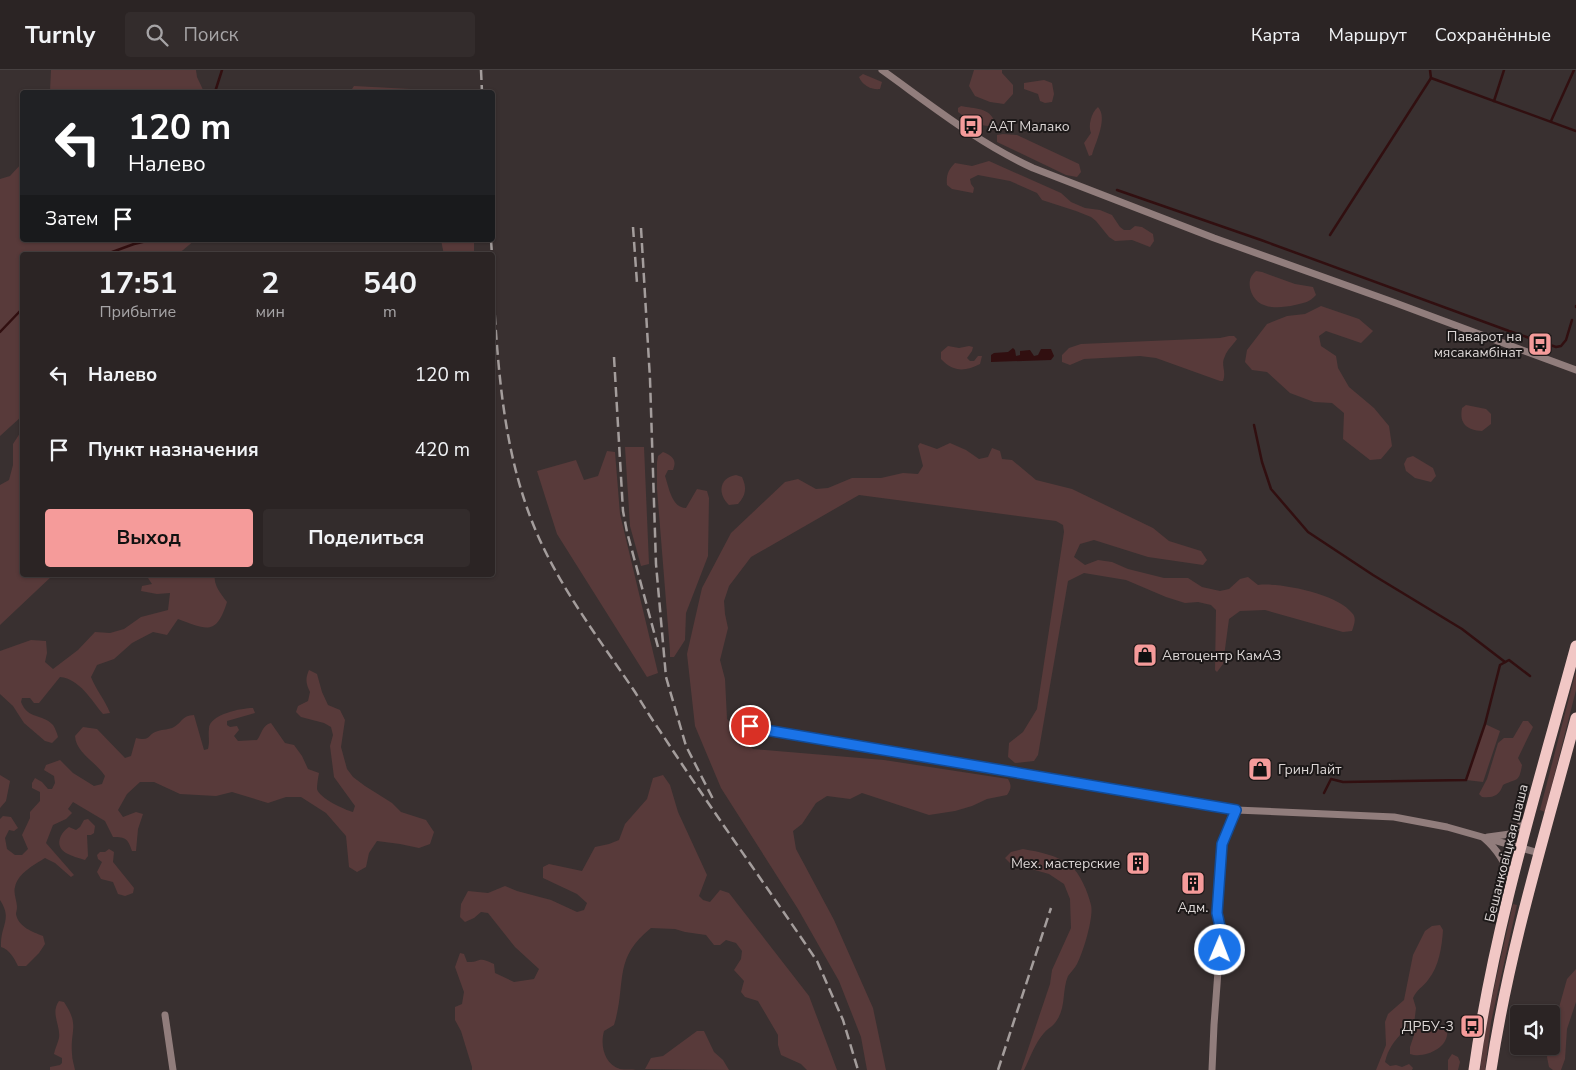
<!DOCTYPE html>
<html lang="ru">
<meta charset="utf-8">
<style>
body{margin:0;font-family:"Nunito Sans",sans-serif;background:#332c2c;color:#f1f3f6;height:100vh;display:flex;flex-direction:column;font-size:19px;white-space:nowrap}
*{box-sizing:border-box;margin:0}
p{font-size:16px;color:#a6a4a6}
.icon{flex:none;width:28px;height:28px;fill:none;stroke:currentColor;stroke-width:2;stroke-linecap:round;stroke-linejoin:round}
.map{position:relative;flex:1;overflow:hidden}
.drawer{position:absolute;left:20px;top:182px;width:475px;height:325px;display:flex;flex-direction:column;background:#2b2424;border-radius:5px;box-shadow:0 1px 4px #0004,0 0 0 1px #474141}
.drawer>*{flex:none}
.guide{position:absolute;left:20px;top:20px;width:475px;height:152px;border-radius:5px;box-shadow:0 1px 4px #0004,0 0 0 1px #474141;background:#202124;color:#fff;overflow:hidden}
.controls{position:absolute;left:1510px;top:935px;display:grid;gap:10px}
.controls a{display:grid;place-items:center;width:50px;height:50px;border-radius:5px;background:#2b2424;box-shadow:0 1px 4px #0004,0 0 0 1px #474141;font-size:25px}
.pin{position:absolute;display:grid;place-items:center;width:42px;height:42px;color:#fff;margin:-21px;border:2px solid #fff;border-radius:50%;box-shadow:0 1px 5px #0007}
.me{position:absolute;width:55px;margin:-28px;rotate:1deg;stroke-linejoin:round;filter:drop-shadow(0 0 4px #0008)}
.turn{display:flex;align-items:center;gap:18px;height:105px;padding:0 25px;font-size:22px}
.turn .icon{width:65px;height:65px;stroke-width:2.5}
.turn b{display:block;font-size:35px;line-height:42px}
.then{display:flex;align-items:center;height:48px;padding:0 25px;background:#0003;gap:10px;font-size:19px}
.eta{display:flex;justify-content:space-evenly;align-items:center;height:85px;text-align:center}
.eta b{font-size:30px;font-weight:700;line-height:35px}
.primary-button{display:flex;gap:10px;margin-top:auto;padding:10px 25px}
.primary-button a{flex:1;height:58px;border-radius:5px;background:#f59b9a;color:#111;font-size:20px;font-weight:700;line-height:58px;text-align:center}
.primary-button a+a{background:#332c2c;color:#f1f3f6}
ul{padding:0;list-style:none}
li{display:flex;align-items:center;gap:15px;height:75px;padding:0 25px}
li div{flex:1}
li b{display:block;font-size:19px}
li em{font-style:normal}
header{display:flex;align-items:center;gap:30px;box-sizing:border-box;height:70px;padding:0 25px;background:#2b2424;border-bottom:1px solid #474141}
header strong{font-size:24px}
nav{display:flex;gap:28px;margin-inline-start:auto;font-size:18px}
.search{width:350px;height:45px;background:#332c2c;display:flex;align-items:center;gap:12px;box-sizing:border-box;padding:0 18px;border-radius:5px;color:#a6a4a6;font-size:19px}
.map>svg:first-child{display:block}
.green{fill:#583a3a}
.water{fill:#310f10}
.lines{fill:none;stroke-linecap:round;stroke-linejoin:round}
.stream{stroke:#310f10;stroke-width:2.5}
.minor{stroke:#917d7c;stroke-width:7}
.primary{stroke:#f1c7c5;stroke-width:11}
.rail{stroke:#a49d9c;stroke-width:2.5;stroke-dasharray:10 5;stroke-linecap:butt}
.route-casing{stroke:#114b97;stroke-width:12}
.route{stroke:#1a73e8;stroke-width:9}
.labels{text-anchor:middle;stroke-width:4;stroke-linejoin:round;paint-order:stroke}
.poi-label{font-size:14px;fill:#dcd6d5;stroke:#1d1919;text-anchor:start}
.street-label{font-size:14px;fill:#dcd6d5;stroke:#1d1919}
</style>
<header>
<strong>Turnly</strong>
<div class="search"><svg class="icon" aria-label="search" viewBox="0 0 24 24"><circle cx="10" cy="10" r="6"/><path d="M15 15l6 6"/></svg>Поиск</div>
<nav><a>Карта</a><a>Маршрут</a><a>Сохранённые</a></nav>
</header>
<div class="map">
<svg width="1576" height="1000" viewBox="0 0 1576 1000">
<rect width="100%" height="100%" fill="#393030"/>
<g class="green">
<polygon points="51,0 196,0 197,7 204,22 50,22"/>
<polygon points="974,0 1002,0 1002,3 1013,15 1013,24 1004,34 990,32 975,26 969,16"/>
<path d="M863 4 882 12 880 19C871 20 862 15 859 7Z"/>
<polygon points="1044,10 1052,13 1054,24 1052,32 1045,33 1040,31 1038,24 1024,19 1024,13"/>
<polygon points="354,16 430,20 429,22 350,22"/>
<path d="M961 36C975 39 989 37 995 52L993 56C979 57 969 50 958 42V38Z"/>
<path d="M1098 37C1108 48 1096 71 1092 85L1089 86 1084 73 1091 63C1088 56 1091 43 1098 37Z"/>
<polygon points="1003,64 1017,65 1079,94 1081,102 1077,107 1066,105 997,72 997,65"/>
<path d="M989 91 1061 123 1071 132 1085 138 1100 140 1112 145 1120 157 1124 160H1130L1135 156 1142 157 1153 164 1154 171 1150 177 1132 170 1115 171 1109 167 1096 151 1091 147 1076 141 1042 130 1037 123 1010 111 978 105 970 109 971 114 974 118 973 123 952 119 947 115C946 106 948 100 955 93L972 96Z"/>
<polygon points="22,93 22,170 195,170 177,185 22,185 22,346 0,366 0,109 10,106"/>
<polygon points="441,170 474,170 474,185 444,185"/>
<path d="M1256 201 1262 202 1295 214 1313 217 1316 225C1310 232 1304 233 1295 235 1277 239 1255 240 1250 218 1249 211 1250 206 1256 201Z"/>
<polygon points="1321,236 1359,249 1373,261 1361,273 1326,261 1319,266 1321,276 1336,286 1338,298 1349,317 1374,338 1389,356 1392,376 1381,389 1370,390 1343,369 1344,343 1332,333 1314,332 1290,323 1267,302 1252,300 1245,292 1247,280 1267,254 1287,246 1305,244"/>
<path d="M1229 266H1234L1237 269C1233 275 1227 280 1225 286 1220 295 1227 301 1223 311H1220L1156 288 1140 286 1084 289 1070 295 1062 292V285L1069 278 1081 274 1220 268Z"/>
<path d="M948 276 959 278 969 276 973 277 972 281 967 288 970 291H974L978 286H982L980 294C965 302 953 302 941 289V282Z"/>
<path d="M1466 335 1486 339 1491 344V354L1482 361C1467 360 1459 354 1462 338Z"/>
<polygon points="22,360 22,505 53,505 0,555 0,415 9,410 13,395 13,374"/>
<path d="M920 373 937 379 950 373 966 380 979 389 988 387 992 378 1000 381 1002 389 1012 390 1036 410 1072 419 1153 458 1169 471 1201 481 1207 490 1203 495 1148 487 1094 470 1080 474 1074 487 1085 495 1098 490 1112 492 1128 499 1164 508H1188L1202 517 1220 521 1229 519 1240 509 1248 507 1258 515C1280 512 1338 524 1352 543 1357 548 1354 555 1352 561L1343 562 1265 540 1240 541 1229 549 1223 594 1217 602 1215 600 1216 540 1211 535 1198 532 1185 533 1166 527 1126 510 1084 503 1068 511 1038 685 1034 691 1015 693 1008 687 1009 673 1023 662 1037 639 1064 462 1063 455 1056 451 859 425 751 487 729 516 724 531 725 544 728 558 720 590 725 609 727 649 753 679 884 690 1008 709C1012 716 1011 719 1007 725L987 729 972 736 955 741 929 745 862 723 850 729 827 726 816 733 802 754 793 761 796 779 834 850 873 938 886 1000H867L861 967 839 911 798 839 721 718 695 656 687 584 702 518 731 463 785 412 798 409 816 419 828 418 852 408H881L903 403 918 404 923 396 918 376Z"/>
<polygon points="625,377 644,377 649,494 641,496 630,456"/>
<polygon points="607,381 615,382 620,444 658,603 647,607 557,464 537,401 576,390 584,410 598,406"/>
<path d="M663 382C673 386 677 390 673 400H668L665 406C669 418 672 438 686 438L697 419 707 421 709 428 708 486 686 543 685 570 674 587H670V581L657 419V392L658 386Z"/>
<polygon points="1413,386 1433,398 1436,406 1431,412 1415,408 1406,401 1404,394 1407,388"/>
<path d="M736 405 742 407C747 418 746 425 738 434L729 435C718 425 718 408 736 405Z"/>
<path d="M146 505H215C213 515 221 524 227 532 216 567 206 559 178 549L167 565 153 562 132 573 114 589 97 595 91 607C96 620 105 630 110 643L103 644C91 630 80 609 60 607L39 633H34L30 628H22L21 632C28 650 42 643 53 655 55 658 57 663 58 667L52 673 45 671 24 653 13 636 0 624V581L31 570 46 571 47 583 45 592 53 599 78 580 95 562 110 563 124 559 141 547 168 540 170 523 157 524 141 521 142 516 152 514Z"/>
<path d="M309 600 317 604 322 622 328 635 340 640 345 650 341 677 347 699 353 707 365 716 392 733 401 742 426 750 434 762 430 774 419 778 400 774 377 771 369 783 366 797 357 802 349 797 346 766 326 743 301 727H286L268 733 232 722 216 726 180 724 154 712H140L127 724 118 740 123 747 136 742 143 744 138 759 136 781H132C128 769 126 767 113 767L105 751 73 732 68 739 72 743 66 749 53 755 46 773 74 805 71 807 55 793 45 788C34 795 18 803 15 817 13 823 17 831 17 837 17 840 16 842 16 844 18 857 33 862 43 866L45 874 39 883 26 896H18C14 888 10 880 1 877 0 855 13 850 0 830V749L3 746 11 747 18 758 14 761 9 760 5 768 7 779 15 785H22L28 779 22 765 30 748V742L40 731V722L32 718V713L35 708 42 712 48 719H52L55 713 54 706 44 700 46 695 60 690 73 703 94 716 102 714 105 706C96 692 76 683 75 666L83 657 97 659 125 688 131 686 136 668C151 672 147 664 158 661 163 659 169 660 174 657 183 652 181 646 194 645L204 680 208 679C210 671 208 666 209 659 209 644 242 638 253 638L255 643 227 651V655L230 657 237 656 239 660 234 666 238 671 257 670C262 664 262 655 271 653L285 673 294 675 302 686 308 699 319 703C318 708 317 714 317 719 319 728 345 740 353 742L355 736 334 707 330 676 333 665 331 657 324 653 301 647 296 642 298 636 308 631 310 622C306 614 305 609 309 600Z"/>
<polygon points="1576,601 1576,620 1545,742 1540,740"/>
<path d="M1523 651H1528L1533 657 1518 688 1522 695C1519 714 1516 708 1503 715 1499 726 1493 728 1482 727L1479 724 1487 709 1498 673 1504 668H1513Z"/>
<polygon points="1485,654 1500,661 1483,712 1466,710"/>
<polygon points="0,705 10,711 6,731 0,738"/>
<path d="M663 705 670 715 678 742 707 805 699 826 703 830 710 832 720 820 729 823 809 926 837 1000H807L801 994 781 985 778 975V965L758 931 745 927 741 922 744 911 734 900 741 889 742 881 736 873 726 870 720 875H714L706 865 685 862 675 859 651 858C612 889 627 913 614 955L604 961C600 975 604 994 620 999 625 1000 632 999 636 1000H472V997L461 961 455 950V937L462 934 464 922 455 897 460 883 464 884 467 892C481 893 476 885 494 894L495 903 514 912 534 909 539 899 515 877 488 843 481 842 474 848 465 852 460 847 461 834 468 821 488 823 505 816 517 821 551 830 577 842 584 840 587 833 577 824 543 808V797L549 794 582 801 595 777 609 774 619 770 625 754 647 729 653 708Z"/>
<path d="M88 749 95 756 94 763 91 765H87L88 786 85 790C79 788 71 786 66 783 54 776 60 763 69 757L76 760 80 757 84 750Z"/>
<polygon points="109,779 114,782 113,792 134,818 133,823 125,826 118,824 113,812 101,809 97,802 102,792 98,789 97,785 100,782 105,782"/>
<path d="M1023 779C1040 782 1056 785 1070 795 1080 803 1088 822 1091 835 1094 847 1083 883 1077 894 1075 898 1071 902 1068 906 1062 920 1066 937 1057 950 1054 956 1048 958 1044 963 1035 973 1030 988 1024 1000H1021L1050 914 1052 900 1071 858 1070 829 1064 814 1049 804 1010 793 1005 788 1011 782Z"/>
<polygon points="1513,834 1517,835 1491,952 1485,1000 1480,1000 1486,954"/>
<path d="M1440 855 1443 860C1442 876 1439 897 1428 910 1423 917 1417 919 1413 928L1416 938 1414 954 1417 958C1427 961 1437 957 1447 960 1450 978 1424 989 1410 984V977L1414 965 1411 961 1403 962C1394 971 1388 979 1385 992L1390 996 1396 995 1402 997 1409 994 1413 998 1412 1000H1376L1386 975 1385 952 1388 944 1404 930 1413 885 1425 861 1432 856Z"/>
<polygon points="1576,899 1576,932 1567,959 1565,989 1561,1000 1553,1000 1549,997 1547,987 1549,976 1551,976 1551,966 1567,909"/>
<path d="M59 931 64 932C80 956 70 960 72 984 72 989 74 995 75 1000H50V997L60 995 62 993V988L54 984C55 978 58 973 59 968 61 956 50 943 59 931Z"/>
<polygon points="697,961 704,961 714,982 723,990 729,1000 645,999 651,988 663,986"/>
<polygon points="1452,984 1458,987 1460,992 1458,1000 1448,1000 1448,990"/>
</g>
<polygon class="water" points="1013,278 1015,280 1016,286 1020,285 1020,281 1030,280 1034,286 1038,285 1041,279 1051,279 1054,286 1051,290 991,292 991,285 994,283 1008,282"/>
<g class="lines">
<g class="stream">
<polyline points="1430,0 1431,8 1576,61"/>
<polyline points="215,22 222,0"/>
<polyline points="1494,31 1504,0"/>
<polyline points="1551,51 1574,0"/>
<polyline points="1117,120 1261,170 1509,261 1556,277 1561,276 1566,270 1572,250"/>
<polyline points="1330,165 1431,8"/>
<polyline points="104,185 134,174 151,170"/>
<polyline points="1576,237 1576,236"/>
<polyline points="0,262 22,239"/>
<polyline points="1254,355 1262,392 1271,419 1308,462 1373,505 1462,559 1505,592"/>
<polyline points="1324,723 1331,709 1343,712 1466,710 1485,654 1500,595 1509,590 1530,606"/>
</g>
<g class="minor">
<path d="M882 0C931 35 978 73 1033 98L1214 168 1393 232 1576 300"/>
<polyline points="750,656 760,659 1236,740 1394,747 1447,757 1539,783"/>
<polyline points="1488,767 1510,764 1527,750"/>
<path d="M1484 768C1498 780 1506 793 1511 811"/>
<polyline points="165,945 173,1000"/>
<polyline points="1212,1000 1214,955 1221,861 1217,843 1223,774 1236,740"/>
</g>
<g class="primary">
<path d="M1474 1000C1494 856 1538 716 1576 576"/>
<path d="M1491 1000C1509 880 1545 764 1576 648"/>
</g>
<g class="rail">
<polyline points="481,0 482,22"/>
<polyline points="633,157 637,213"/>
<polyline points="641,158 650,309 656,494 666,607 686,676 713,729"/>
<polyline points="491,170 492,185"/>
<path d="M492 200C497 279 500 357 525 432 548 503 594 561 635 622 643 635 651 648 660 661 711 739 765 814 817 891L843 950 858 1000"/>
<polyline points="614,287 623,441 627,462 658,577"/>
<polyline points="998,1000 1051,838"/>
</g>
</g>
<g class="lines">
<g class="route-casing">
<polyline id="route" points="750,656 760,659 1236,740 1222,774 1217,843 1221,861 1220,880"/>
</g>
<use href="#route" class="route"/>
</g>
<defs>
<g id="bus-square" transform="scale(1.25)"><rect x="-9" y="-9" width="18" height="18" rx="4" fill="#f59b9a" stroke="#1d1919"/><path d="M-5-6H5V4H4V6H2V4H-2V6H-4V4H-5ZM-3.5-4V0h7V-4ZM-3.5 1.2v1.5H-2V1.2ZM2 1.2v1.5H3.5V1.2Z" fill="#111"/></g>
<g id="shop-square" transform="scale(1.25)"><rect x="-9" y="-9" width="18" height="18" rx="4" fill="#f59b9a" stroke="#1d1919"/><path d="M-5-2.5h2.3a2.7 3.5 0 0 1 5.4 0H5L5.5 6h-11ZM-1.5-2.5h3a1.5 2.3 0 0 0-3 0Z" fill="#111"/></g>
<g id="building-square" transform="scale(1.25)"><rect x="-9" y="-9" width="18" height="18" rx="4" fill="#f59b9a" stroke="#1d1919"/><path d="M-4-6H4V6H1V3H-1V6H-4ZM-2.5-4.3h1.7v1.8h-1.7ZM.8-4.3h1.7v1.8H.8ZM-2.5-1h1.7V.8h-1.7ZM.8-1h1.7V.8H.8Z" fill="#111"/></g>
</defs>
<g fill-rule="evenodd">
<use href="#bus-square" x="971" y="56"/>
<use href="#bus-square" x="1540" y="274"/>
<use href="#shop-square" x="1145" y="585"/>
<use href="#shop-square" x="1260" y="699"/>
<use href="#building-square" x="1138" y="793"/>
<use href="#building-square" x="1193" y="813"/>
<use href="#bus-square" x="1472" y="956"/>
</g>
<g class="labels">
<g class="poi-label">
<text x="988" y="61">ААТ Малако</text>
<text x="1522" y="271" text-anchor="end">Паварот на<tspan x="1522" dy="16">мясакамбінат</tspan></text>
<text x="1162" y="590">Автоцентр КамАЗ</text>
<text x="1278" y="704">ГринЛайт</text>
<text x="1120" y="798" text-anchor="end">Мех. мастерские</text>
<text x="1193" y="842" text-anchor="middle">Адм.</text>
<text x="1454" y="961" text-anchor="end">ДРБУ-3</text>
</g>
<g class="street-label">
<text transform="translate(1506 783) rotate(-76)" y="5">Бешанковіцкая шаша</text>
</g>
</g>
</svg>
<div class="controls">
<a><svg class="icon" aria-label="sound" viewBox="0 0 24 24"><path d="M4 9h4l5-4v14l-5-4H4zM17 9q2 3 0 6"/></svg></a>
</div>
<div class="pin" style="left:750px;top:656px;background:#d93025"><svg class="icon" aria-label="arrive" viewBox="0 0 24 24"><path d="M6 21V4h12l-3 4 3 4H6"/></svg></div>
<svg class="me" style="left:1220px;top:880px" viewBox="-20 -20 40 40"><circle r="17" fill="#1a73e8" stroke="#fff" stroke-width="3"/><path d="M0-11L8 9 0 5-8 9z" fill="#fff"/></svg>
<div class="guide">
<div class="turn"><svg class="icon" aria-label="left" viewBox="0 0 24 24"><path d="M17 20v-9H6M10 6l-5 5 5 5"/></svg><div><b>120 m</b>Налево</div></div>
<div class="then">Затем<svg class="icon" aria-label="arrive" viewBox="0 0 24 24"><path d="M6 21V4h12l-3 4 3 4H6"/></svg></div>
</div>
<section class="drawer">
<div class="eta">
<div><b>17:51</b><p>Прибытие</p></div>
<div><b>2</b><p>мин</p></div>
<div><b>540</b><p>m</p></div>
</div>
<ul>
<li><svg class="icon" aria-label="left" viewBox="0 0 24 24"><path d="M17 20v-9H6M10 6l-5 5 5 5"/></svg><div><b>Налево</b></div><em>120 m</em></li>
<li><svg class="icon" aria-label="arrive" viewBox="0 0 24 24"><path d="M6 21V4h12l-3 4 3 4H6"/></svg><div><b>Пункт назначения</b></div><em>420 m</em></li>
</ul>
<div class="primary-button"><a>Выход</a><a>Поделиться</a></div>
</section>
</div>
